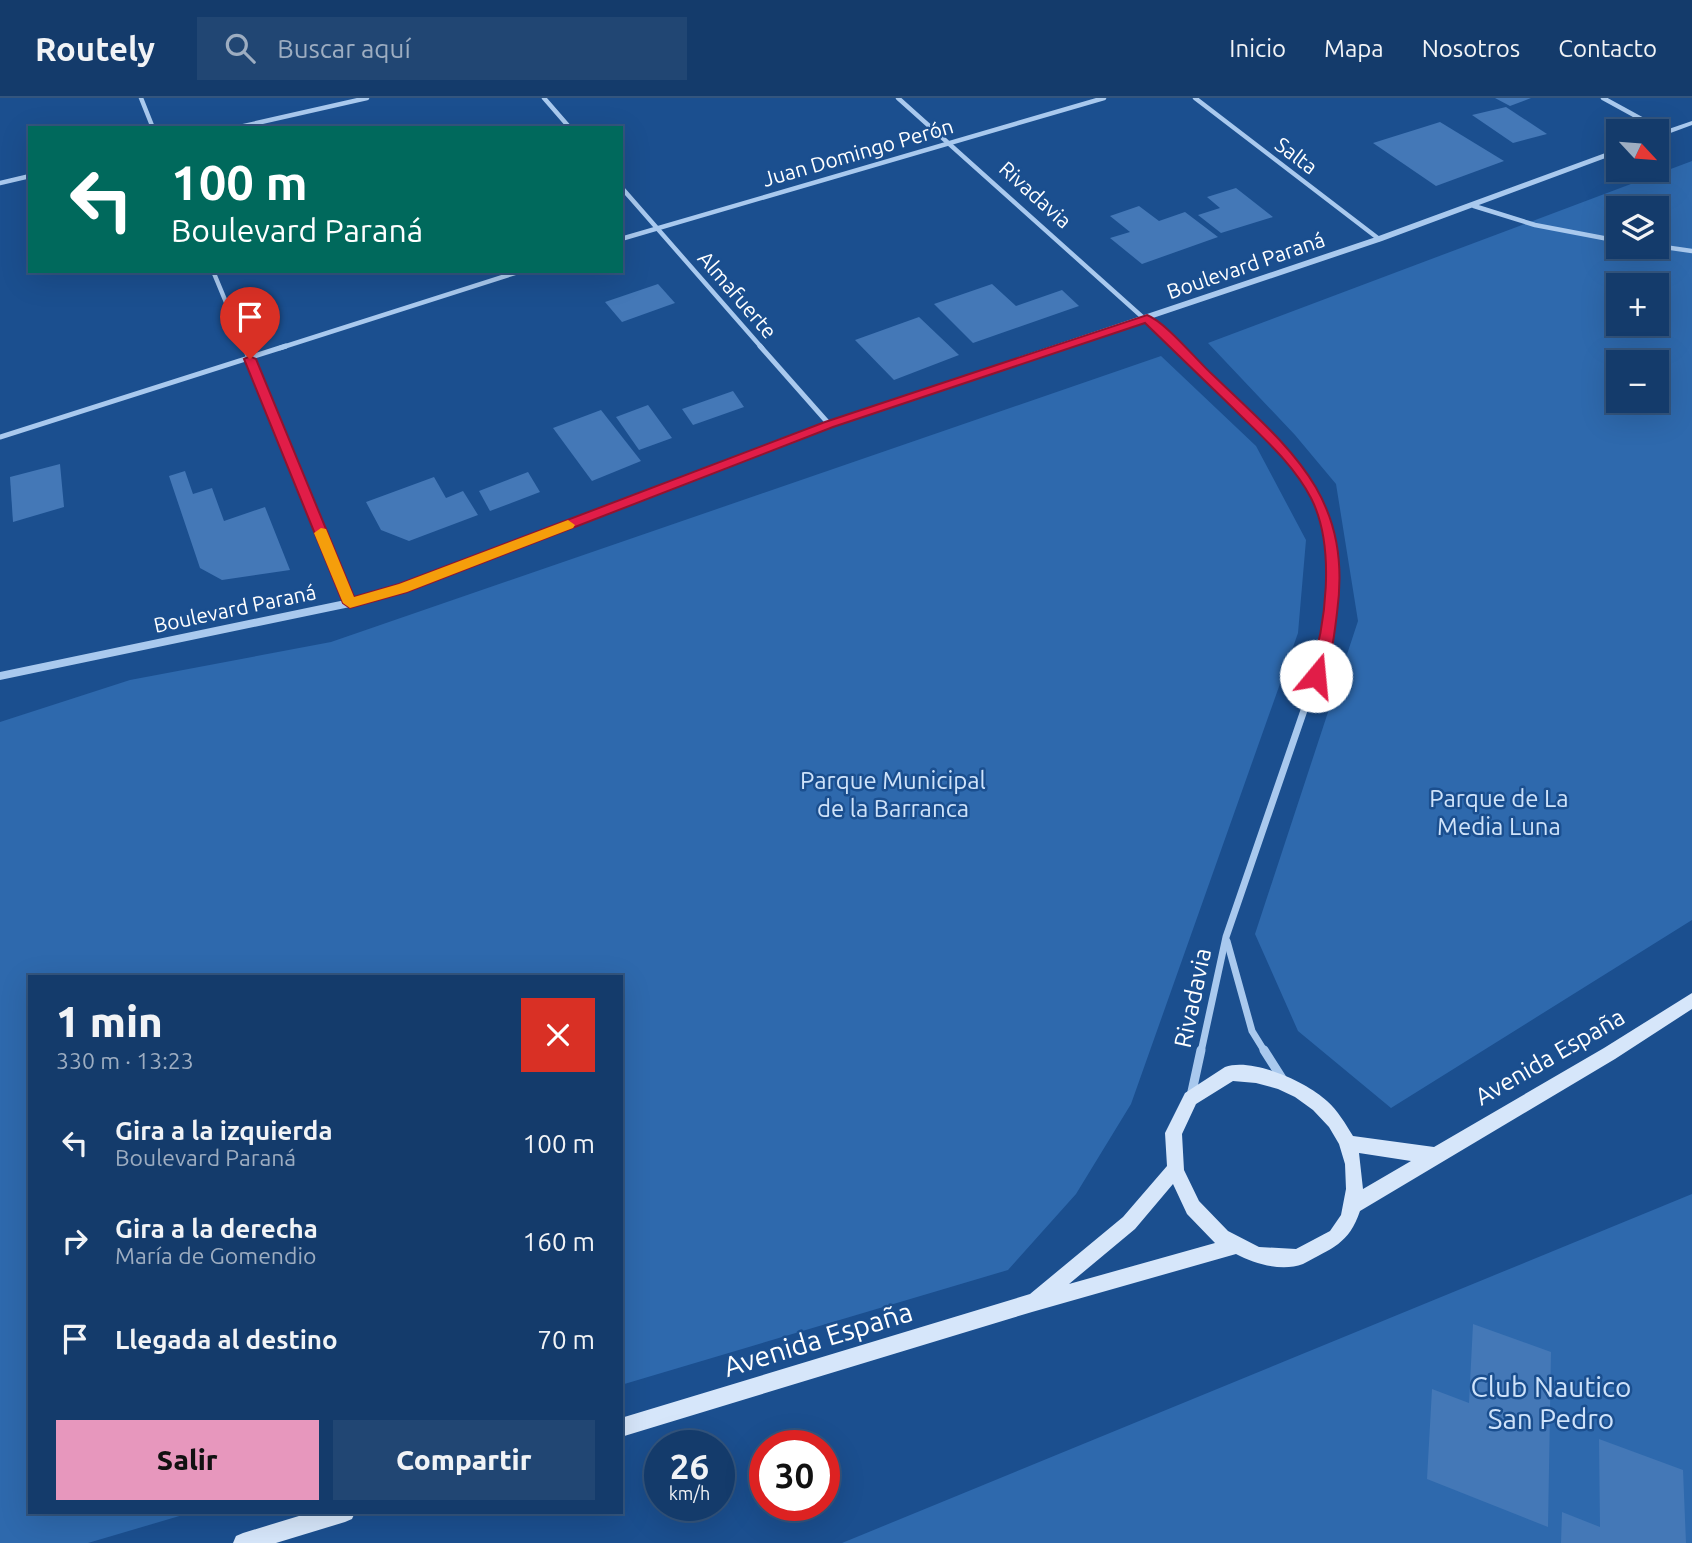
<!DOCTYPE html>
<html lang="es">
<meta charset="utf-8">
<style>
body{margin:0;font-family:Ubuntu,sans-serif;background:#214673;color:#f1f3f6;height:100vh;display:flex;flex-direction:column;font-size:26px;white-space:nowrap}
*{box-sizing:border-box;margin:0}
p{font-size:23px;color:#9dadc1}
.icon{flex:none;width:38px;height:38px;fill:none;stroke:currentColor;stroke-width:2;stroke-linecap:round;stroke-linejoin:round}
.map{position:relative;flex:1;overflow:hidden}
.sheet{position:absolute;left:28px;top:877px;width:595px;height:539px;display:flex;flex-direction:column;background:#143b6b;border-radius:0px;box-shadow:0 7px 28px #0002,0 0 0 2px #33557e}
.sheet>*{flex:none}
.banner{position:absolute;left:28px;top:28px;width:595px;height:147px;border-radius:0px;box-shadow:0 7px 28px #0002,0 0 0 2px #33557e;background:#00695c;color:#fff;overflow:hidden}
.needle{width:46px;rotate:116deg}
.fabs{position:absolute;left:1606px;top:21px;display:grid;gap:14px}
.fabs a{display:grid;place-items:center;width:63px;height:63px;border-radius:0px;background:#143b6b;box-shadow:0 7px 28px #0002,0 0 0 2px #33557e;font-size:35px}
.speed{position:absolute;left:644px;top:1332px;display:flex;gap:14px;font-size:35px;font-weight:700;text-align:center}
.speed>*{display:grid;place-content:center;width:91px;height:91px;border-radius:50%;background:#143b6b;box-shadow:0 7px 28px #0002,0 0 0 2px #33557e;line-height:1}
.speed small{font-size:18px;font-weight:400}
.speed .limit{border:10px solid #d22;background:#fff;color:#111}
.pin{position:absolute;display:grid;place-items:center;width:60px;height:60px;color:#fff;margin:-72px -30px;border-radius:50% 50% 50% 0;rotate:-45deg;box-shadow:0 0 7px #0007}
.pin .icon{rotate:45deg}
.me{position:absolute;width:77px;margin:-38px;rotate:17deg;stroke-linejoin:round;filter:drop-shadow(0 0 5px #0008)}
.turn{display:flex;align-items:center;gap:24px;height:147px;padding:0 28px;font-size:32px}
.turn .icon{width:91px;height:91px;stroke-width:2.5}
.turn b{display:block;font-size:49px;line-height:60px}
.round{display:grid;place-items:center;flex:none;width:74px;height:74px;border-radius:0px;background:#214673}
.headline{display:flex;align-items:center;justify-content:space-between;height:119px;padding:0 28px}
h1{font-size:42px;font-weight:800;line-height:52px}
.primary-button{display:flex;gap:14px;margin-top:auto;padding:14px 28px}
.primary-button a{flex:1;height:80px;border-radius:0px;background:#e797bd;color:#111;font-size:28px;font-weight:800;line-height:80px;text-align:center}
.primary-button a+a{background:#214673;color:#f1f3f6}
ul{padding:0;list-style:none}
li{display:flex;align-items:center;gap:21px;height:98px;padding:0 28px}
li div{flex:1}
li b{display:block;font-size:26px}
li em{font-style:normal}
header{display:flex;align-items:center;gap:42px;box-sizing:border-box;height:98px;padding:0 35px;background:#143b6b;border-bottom:2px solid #33557e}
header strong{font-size:33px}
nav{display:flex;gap:38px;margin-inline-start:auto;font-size:24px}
.search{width:490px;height:63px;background:#214673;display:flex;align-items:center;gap:18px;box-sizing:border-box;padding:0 24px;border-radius:0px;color:#9dadc1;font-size:26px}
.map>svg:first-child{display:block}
.green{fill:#2e69ad;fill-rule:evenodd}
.building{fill:#4478b7}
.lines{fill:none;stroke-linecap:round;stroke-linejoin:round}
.minor-far3{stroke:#a9c9ee;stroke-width:4.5}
.minor-far2{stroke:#a9c9ee;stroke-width:5}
.minor-far1{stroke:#a9c9ee;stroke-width:7}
.minor{stroke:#a9c9ee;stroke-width:9}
.tertiary{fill:#a9c9ee;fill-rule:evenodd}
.secondary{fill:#d6e6fa;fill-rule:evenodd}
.route{fill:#e11d48;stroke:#92132f;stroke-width:2}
.slow{fill:#f59e0b}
.labels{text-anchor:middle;stroke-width:5;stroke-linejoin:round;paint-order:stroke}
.far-street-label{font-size:21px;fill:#fff;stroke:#1b4f8f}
.park-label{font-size:24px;fill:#cfe3fa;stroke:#1b4f8f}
.street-label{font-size:24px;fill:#fff;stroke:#1b4f8f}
.near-street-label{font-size:28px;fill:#fff;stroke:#1b4f8f}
.near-park-label{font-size:28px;fill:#cfe3fa;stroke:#1b4f8f}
</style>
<header>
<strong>Routely</strong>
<div class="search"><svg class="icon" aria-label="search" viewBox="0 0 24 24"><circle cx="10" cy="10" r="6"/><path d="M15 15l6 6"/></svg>Buscar aquí</div>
<nav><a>Inicio</a><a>Mapa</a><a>Nosotros</a><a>Contacto</a></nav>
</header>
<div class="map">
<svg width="1692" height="1445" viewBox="0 0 1692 1445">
<rect width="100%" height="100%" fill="#1b4f8f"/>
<g class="green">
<path d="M1692 63V822L1391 1010 1298 933 1255 836 1358 523 1336 386 1295 337 1208 245ZM1619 110H1657V149H1619ZM1619 187H1657V226H1619ZM1619 264H1657V303H1619Z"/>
<polygon points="1161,258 1256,348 1306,442 1298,535 1131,1006 1076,1096 1008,1172 621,1287 621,878 30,878 30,1414 193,1414 88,1445 0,1445 0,624 130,582 331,544"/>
<polygon points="1692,1096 1692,1445 842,1445"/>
</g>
<g class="building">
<polygon points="1495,0 1531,0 1510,8"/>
<polygon points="1506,9 1547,36 1513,45 1472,17"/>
<polygon points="1440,24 1504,63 1436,88 1373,45"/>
<polygon points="1236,90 1273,119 1221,135 1198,117 1220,110 1207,99"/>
<polygon points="1139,108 1159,123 1185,114 1218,139 1142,166 1110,140 1130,134 1110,118"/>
<polygon points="658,186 675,205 622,224 605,204"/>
<polygon points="992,186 1016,208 1062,192 1079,208 973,245 934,206"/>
<polygon points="919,219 959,257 894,282 855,242"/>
<polygon points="733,293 744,309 693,327 682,311"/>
<polygon points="648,307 672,340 639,352 616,319"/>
<polygon points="601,312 641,363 592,383 553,330"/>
<polygon points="60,366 64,409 13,424 10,379"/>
<polygon points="185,373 193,396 212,390 224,423 265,409 290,472 222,482 200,470 169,378"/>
<polygon points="528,374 540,394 490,413 479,393"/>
<polygon points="434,379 446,400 463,393 478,417 409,443 381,432 366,404"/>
<polygon points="1473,1226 1551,1254 1548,1429 1427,1381 1432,1291 1469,1305"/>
<polygon points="1599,1341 1683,1372 1686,1445 1561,1445 1562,1414 1600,1429"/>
</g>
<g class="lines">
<g class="minor-far3">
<polyline points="141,0 153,30"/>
<polyline points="544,0 570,30"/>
<polyline points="898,0 1177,250"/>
<polyline points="1195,0 1379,141"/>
<polyline points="1603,0 1665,34"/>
<polyline points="235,30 367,0"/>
<polyline points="0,85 30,78"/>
<polyline points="621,89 762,250"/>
<polyline points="1474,108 1535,127 1619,143"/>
<polyline points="621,141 1104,0"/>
<polyline points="1657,148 1692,153"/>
<polyline points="213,173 245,250"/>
<polyline points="280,250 521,173"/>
</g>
<g class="minor-far2">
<polyline points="244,248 350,505"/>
<polyline points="760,248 829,326"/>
<path d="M1175 248C1216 287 1293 350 1317 399 1338 442 1337 518 1322 562"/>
<polyline points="0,339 286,248"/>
</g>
<g class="minor-far1">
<polyline points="1227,843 1252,933 1265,954"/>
<polyline points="1201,954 1226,839 1322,560"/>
</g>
<g class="minor">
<polyline points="1264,952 1283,982"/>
<polyline points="1191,998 1201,952"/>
</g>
<g class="tertiary">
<polygon points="1692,23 1692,27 1657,40 1657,35"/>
<polygon points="1619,50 1619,55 1382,143 832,328 406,493 350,509 0,582 0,574 350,501 399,487 826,324 1376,139"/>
</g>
<g class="secondary">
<path d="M1692 895V911L1615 961 1360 1113C1349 1146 1332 1150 1303 1166 1282 1174 1255 1166 1236 1156L1032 1214 621 1339V1320L1030 1196 1123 1119 1167 1068 1165 1035 1185 995 1225 969C1252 959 1307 984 1327 1003 1338 1013 1345 1025 1353 1038L1434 1049 1604 950ZM1233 983 1256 985 1278 991 1295 999 1313 1012 1329 1029 1339 1046 1345 1066 1346 1091 1341 1117 1330 1133 1296 1151 1259 1149 1228 1133 1199 1103 1184 1072 1182 1036 1196 1006ZM1359 1055 1411 1063 1363 1091ZM1173 1086 1187 1116 1215 1145 1069 1186 1135 1131Z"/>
<polygon points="312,1414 355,1414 352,1421 345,1424 276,1445 233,1445 236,1438 243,1435"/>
</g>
</g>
<path class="route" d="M1147 217C1167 225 1197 263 1214 278 1290 351 1353 398 1337 515 1334 539 1332 561 1321 582L1316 584 1309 578C1326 529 1336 449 1311 400 1293 365 1261 338 1234 311 1204 282 1175 254 1145 225L833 329 407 494 350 510 343 505 244 261 250 258 256 261 354 499 399 486 825 324Z"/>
<polygon class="slow" points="568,422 575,427 573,430 407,494 350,510 343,505 314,435 321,430 326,431 354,499 399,486"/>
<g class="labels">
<g class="far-street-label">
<text transform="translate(858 55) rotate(-16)" y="7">Juan Domingo Perón</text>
<text transform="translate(1296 58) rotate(37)" y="7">Salta</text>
<text transform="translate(1035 97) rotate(42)" y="7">Rivadavia</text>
<text transform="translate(1246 168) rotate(-19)" y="7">Boulevard Paraná</text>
<text transform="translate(737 197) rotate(49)" y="7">Almafuerte</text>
<text transform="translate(235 511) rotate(-12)" y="7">Boulevard Paraná</text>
</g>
<g class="park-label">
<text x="893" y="691">Parque Municipal<tspan x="893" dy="28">de la Barranca</tspan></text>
<text x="1499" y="709">Parque de La<tspan x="1499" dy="28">Media Luna</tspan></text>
</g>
<g class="street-label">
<text transform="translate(1193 900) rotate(-78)" y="8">Rivadavia</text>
<text transform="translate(1550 959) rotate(-30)" y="8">Avenida España</text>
</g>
<g class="near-street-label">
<text transform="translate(818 1241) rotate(-17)" y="10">Avenida España</text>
</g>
<g class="near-park-label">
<text x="1551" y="1299">Club Nautico<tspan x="1551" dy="32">San Pedro</tspan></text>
</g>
</g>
</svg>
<div class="fabs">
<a><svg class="needle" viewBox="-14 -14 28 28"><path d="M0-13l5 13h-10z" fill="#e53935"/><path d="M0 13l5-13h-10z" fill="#9dadc1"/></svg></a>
<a><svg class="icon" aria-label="layers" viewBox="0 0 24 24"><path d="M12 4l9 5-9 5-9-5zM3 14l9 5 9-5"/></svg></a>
<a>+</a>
<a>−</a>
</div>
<div class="speed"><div>26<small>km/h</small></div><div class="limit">30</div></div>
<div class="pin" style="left:250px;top:261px;background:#d93025"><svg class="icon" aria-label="arrive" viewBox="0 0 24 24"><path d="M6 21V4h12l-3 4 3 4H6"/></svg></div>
<svg class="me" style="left:1316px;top:578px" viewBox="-20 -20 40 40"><circle r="19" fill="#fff"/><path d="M0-13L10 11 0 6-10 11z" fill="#e11d48"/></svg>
<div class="banner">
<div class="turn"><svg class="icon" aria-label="left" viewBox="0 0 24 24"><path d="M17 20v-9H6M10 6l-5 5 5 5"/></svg><div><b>100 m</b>Boulevard Paraná</div></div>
</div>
<section class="sheet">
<div class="headline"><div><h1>1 min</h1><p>330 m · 13:23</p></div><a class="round" style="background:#d93025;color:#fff"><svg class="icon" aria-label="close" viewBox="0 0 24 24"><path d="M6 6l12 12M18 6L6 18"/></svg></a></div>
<ul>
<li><svg class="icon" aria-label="left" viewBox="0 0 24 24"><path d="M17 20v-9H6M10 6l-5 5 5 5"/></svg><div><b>Gira a la izquierda</b><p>Boulevard Paraná</p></div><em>100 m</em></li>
<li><svg class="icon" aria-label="right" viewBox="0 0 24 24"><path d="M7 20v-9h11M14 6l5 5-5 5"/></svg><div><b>Gira a la derecha</b><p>María de Gomendio</p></div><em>160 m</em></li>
<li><svg class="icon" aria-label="arrive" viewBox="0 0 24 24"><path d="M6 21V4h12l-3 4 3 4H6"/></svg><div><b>Llegada al destino</b></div><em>70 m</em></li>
</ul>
<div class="primary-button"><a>Salir</a><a>Compartir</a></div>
</section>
</div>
